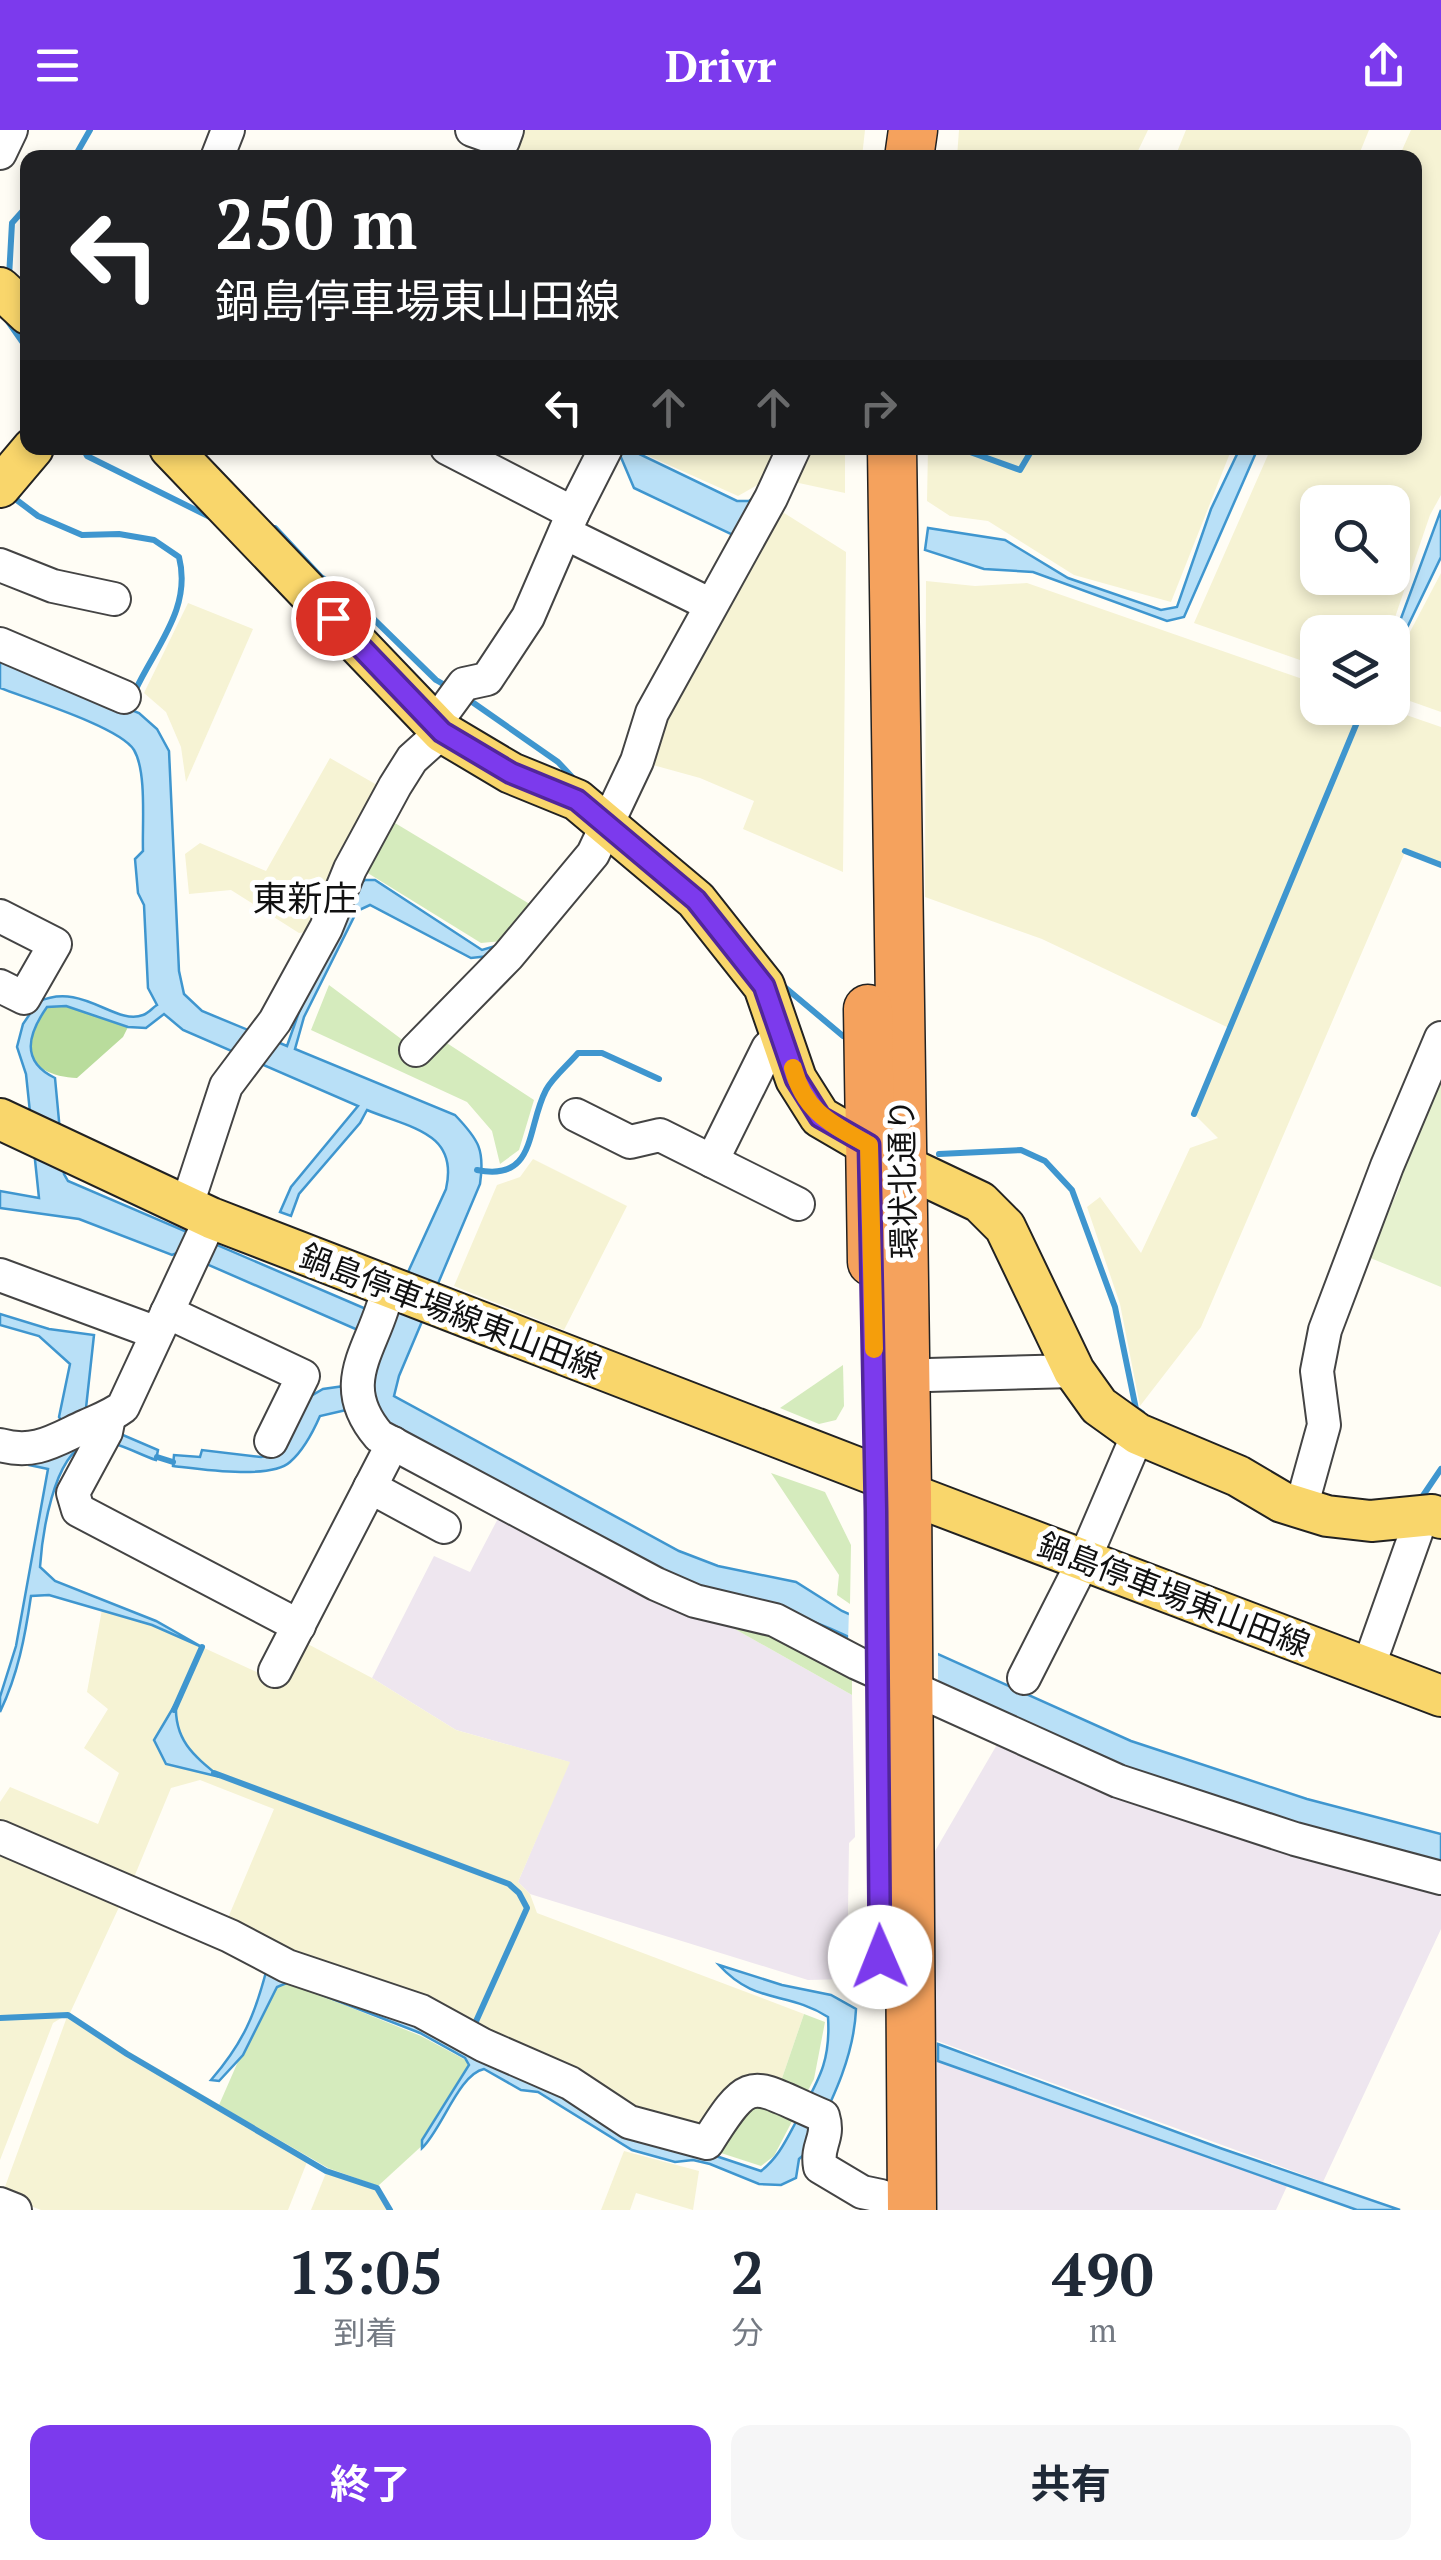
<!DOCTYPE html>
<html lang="ja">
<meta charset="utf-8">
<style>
body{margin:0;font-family:"PT Serif","Noto Sans JP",serif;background:#f6f6f7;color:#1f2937;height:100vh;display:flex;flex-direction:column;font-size:38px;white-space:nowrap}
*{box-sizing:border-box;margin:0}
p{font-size:32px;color:#747a83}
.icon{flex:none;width:55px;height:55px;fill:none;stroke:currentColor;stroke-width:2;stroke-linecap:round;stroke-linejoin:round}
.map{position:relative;height:2080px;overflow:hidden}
.side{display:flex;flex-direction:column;background:#fff;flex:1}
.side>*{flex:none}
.hud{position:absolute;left:20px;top:20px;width:1402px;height:305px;border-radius:20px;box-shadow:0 5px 15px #0003;background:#202124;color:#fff;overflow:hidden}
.buttons{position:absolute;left:1300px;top:355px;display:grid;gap:20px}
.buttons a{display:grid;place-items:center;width:110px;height:110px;border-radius:20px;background:#fff;box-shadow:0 5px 15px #0003;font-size:50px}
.pin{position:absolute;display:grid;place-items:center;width:85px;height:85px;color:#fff;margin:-42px;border:5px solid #fff;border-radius:50%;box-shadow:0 2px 10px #0007}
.me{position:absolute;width:110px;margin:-55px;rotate:359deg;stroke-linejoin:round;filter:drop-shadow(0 0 8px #0008)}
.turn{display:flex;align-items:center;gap:35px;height:210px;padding:0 30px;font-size:45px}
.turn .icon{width:130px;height:130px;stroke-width:2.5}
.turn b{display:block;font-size:70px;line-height:85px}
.lanes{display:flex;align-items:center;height:95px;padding:0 30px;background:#0003;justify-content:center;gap:50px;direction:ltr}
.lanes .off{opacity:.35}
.eta{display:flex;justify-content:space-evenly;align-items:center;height:170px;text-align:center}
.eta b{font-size:60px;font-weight:700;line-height:70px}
.action{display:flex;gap:20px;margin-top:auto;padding:20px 30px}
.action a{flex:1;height:115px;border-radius:20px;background:#7c3aed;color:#fff;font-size:40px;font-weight:700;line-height:115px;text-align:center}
.action a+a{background:#f6f6f7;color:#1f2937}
header{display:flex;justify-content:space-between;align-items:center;height:130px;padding:0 30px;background:#7c3aed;color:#fff;font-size:45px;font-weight:700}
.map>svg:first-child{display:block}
.industrial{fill:#eee6ef}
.farmland{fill:#f6f3d4;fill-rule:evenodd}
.green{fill:#d5ebbd}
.forest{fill:#b9dc9c}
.pitch{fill:#e6f2cf}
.water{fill:#b9e0f7;stroke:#3f96cf;stroke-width:2.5;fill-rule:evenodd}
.pier{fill:#fffdf5}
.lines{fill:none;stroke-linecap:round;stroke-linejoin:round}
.stream{stroke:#3f96cf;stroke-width:6}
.minor-casing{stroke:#444;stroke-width:36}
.major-casing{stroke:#222;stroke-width:44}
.highway-casing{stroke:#222;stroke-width:51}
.minor{stroke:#fff;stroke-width:32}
.major{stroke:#f9d66b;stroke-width:40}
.highway{stroke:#f5a25d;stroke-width:48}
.route-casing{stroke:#51269a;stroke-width:25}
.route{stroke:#7c3aed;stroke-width:18}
.slow{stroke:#f59e0b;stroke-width:18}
.labels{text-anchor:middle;stroke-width:10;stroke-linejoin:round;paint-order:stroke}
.street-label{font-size:32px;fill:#111;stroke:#fff}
.neighbourhood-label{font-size:35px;fill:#111;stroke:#fff}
</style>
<header><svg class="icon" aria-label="menu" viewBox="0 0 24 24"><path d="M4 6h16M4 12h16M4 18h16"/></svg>Drivr<svg class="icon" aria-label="share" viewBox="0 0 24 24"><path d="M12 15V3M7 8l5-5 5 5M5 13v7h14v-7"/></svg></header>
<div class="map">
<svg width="1441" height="2080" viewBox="0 0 1441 2080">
<rect width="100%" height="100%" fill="#fffdf5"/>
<g class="industrial">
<polygon points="504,1377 703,1481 852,1565 855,1707 849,1713 847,1849 808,1850 530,1764 518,1752 569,1632 456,1600 372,1548 434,1426 470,1442"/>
<polygon points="1002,1606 1441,1752 1441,1799 1323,2052 935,1910 935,1721"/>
<polygon points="938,1931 1288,2054 1276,2080 938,2080 935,1932"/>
</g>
<g class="farmland">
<polygon points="520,0 865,0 862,27 506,28"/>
<polygon points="959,0 1148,0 1135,27 957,27"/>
<polygon points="1186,0 1369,0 1358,27 1175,27"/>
<path d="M1411 0H1441V365L1430 385 1390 502H1318L1317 536 1194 493 1271 318H1415V28L1399 27ZM1318 372H1392V448H1318Z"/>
<polygon points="631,318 785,318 773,346 738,366"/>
<polygon points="799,318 845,318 845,363 785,350"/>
<polygon points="928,318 1232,318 1171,472 1074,445 988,391 950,386 927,371"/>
<polygon points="773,376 846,422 843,742 743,699 754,671 700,648 642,632"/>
<polygon points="1441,443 1441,582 1393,565 1392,536"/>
<polygon points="926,451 975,456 1027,453 1317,554 1318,578 1386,578 1441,597 1441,735 1405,722 1201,1197 1140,1276 1120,1174 1087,1077 1100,1067 1141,1123 1190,1018 1218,1008 1194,984 1229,898 1042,809 925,767"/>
<polygon points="188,473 253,499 186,652 181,617 166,582 144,563"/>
<polygon points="330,628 384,659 318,801 299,803 231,760 189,764 185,724 200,713 266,741"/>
<polygon points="533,1029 627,1076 564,1200 454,1156 497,1055 520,1047"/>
<polygon points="103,1474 156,1491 202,1517 283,1554 304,1512 372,1548 456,1600 570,1632 518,1752 530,1764 537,1783 804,1884 778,1960 695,2004 225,1795 274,1679 200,1650 171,1658 130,1757 0,1701 0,1672 10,1657 98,1694 119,1643 84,1618 108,1579 87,1562"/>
<polygon points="0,1722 120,1775 70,1883 128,1921 309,2027 288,2080 41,2080 2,2065 68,1884 53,1893 0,2030"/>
<polygon points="624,2021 699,2041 693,2080 636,2063 630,2080 601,2080"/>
<polygon points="328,2038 378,2056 393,2080 311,2080"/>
</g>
<g class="green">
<polygon points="385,687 538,779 514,810 481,813 358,737"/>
<polygon points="329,855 408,914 436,906 534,970 519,1020 500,1034 492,1001 467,972 311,900"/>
<polygon points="843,1235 844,1276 836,1290 819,1294 780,1278"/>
<polygon points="771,1343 825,1362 851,1415 850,1474 837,1465 839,1445"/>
<polygon points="703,1481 785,1500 852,1536 852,1565"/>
<polygon points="275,1847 421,1906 473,1934 426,2012 378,2056 328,2038 219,1975"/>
<polygon points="804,1884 825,1892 814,1949 774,2026 761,2036 721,2023 695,2004 778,1960"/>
</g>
<path class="forest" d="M66 876 128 897 123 907 77 948C48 947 19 933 32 898 35 891 43 883 47 877Z"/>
<polygon class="pitch" points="1441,942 1441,1157 1368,1127 1400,1056 1398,1045"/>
<g class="water">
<polygon points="617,318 627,318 737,371 749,371 767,357 735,406 634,358"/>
<polygon points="1240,318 1258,318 1184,487 1167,491 1033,442 984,439 925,420 928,398 1005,410 1068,448 1161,480 1177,477 1211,379"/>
<polygon points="1441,380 1441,427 1393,527 1393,510"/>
<path d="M0 528 139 583 157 599 169 621 179 841 184 864 202 881 287 916 299 882 356 757 365 750H375L482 820 509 812 489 826 471 828 370 775 357 781 304 887 295 919 455 985C479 1010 485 1020 480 1054L399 1246 394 1266 679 1421 718 1436 796 1452 842 1481 1131 1611 1307 1669 1441 1704V1734C1333 1706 1224 1678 1119 1639 1019 1602 929 1542 831 1499 777 1475 720 1464 665 1445L385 1295 368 1275 320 1286C313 1302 304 1320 290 1332 270 1350 199 1339 173 1336L174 1325 200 1327 202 1320 261 1327 282 1323 311 1266 323 1259 365 1253 383 1211 179 1122 172 1125 79 1089 0 1078V1061L39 1068 26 944 17 917 23 894 38 872C82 851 115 896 143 885 149 883 152 878 157 875L148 858 144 775 138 763 135 729 143 721C142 695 147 642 134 620 120 597 28 569 0 558ZM66 876 128 897 146 898 164 884 183 900 358 976 291 1057 280 1082 291 1086 299 1064 360 993 367 980C410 998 459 1002 446 1059L387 1188 68 1051 64 1044 55 948C20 931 28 904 47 877Z"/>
<polygon points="0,1184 49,1199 94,1205 86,1278 63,1293 59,1287 70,1234 39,1206 0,1195"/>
<path d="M91 1304 123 1305 158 1320 156 1330C134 1323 111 1306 87 1314 53 1325 42 1407 40 1437L55 1451 156 1491 202 1517 152 1495 49 1465 31 1466C25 1507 18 1544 0 1582V1567L16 1516 48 1339 29 1335 30 1330Z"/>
<path d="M176 1573C174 1610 193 1625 220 1647L166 1634 154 1610Z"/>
<path d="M719 1835 782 1855 831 1865 856 1879C854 1930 829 1976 807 2022L799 2029 796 2048 781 2055 759 2054 710 2034 693 2030 675 2032 632 2020 538 1962 521 1960 484 1939C459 1944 442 1999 422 2018V2010L469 1935 465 1928 420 1903 289 1852 277 1857 243 1925 219 1951 211 1950C243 1913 255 1885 267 1838L362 1869 695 2019 761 2041C779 2027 786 2010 797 1990 817 1952 831 1934 828 1887 788 1861 755 1875 719 1835Z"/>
<polygon points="938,1914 1220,2018 1400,2080 1357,2080 938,1931"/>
</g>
<polygon class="pier" points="849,1479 938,1520 938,1556 848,1513"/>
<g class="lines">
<g class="stream">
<polyline points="74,28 90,0"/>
<polyline points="9,147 12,93 28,75"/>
<polyline points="7,190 28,220"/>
<polyline points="83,318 87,326 212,388"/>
<polyline points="959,318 1020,340 1033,318"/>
<path d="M10 365 38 386 82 405 119 404 154 410 179 427C192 478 156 516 135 561"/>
<polyline points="266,398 275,398 321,447 347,463 436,550 450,558"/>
<polyline points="465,567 558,632 574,649"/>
<polyline points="1405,721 1441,735"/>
<polyline points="781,854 843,906"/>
<polyline points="1194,984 1363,578"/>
<polyline points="939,1024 1021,1020 1045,1031 1072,1060 1115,1177 1136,1279 1142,1283"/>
<path d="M477 1040C537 1052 526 998 546 960 553 947 568 935 578 923H602L659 949"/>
<polyline points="157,1327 173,1332"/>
<polyline points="1420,1370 1441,1339"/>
<polyline points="174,1580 202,1517"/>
<polyline points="214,1643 509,1754 519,1763 527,1778 473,1898"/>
<polyline points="0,1888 68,1885 127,1924 326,2041 377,2058 390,2080"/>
</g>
<g class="minor-casing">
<g id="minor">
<polyline points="472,0 503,11 507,0"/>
<polyline points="0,23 11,0"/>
<polyline points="217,28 228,0"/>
<polyline points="447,318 573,383"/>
<polyline points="565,403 699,469"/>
<polyline points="0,435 53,456 114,469"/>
<polyline points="0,514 124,567"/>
<polyline points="434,595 464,554 487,549 528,487 573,383 606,318"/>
<polyline points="0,786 55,814 24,868 0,856"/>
<polyline points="416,920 508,826 593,724 637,631 652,583 771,368 794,318"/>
<polyline points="576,985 630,1012 660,1005 798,1074"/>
<polyline points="712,1031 768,918 783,903"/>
<polyline points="186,1078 226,956 275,891 326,798 350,739 395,656 412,629 442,602"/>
<polyline points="0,1145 157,1203"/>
<path d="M388 1158C376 1217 332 1251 379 1306L656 1454 695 1471 775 1490 857 1533 1118 1651 1295 1709 1441 1748"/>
<polyline points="167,1182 303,1246 271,1311"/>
<polyline points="906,1249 928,1245 1074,1241"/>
<polyline points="109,1287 106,1302 73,1363 78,1380 299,1496"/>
<path d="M0 1315C35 1325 55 1310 86 1296 99 1290 111 1286 123 1277L211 1088"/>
<polyline points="370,1357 444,1397"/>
<polyline points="1301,1378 1324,1295 1317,1241 1325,1200 1387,1036 1441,908"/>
<polyline points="1368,1538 1422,1386"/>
<polyline points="275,1541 393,1313"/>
<polyline points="1024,1548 1084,1430 1138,1304"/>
<path d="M0 1707 230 1806 287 1836 421 1881 483 1915 570 1953 629 1992 707 2013C752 1941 750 1955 823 1986 830 2009 816 2014 820 2037L862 2062 881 2066"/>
<polyline points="0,2074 15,2080"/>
</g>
</g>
<g class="major-casing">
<g id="major">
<polyline points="0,158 28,184"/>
<polyline points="170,318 442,602 511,643 577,670 696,770 764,856 796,949 820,987 904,1036 980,1072 1005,1097 1074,1241 1099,1276 1138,1304 1238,1346 1282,1372 1327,1386 1371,1391 1432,1385 1441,1388"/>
<polyline points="0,357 33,318"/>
<polyline points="0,989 211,1088 876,1345 907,1363 1441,1566"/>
</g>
</g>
<g class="highway-casing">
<g id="highway">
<polyline points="909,28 913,0"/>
<polyline points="892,318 907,1363 912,2080"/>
<polyline points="868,879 872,1132"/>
</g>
</g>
<use href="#minor" class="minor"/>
<use href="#major" class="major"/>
<use href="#highway" class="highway"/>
</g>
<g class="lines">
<g class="route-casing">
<polyline id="route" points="333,488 442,602 511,643 577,670 696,770 764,856 796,949 820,987 869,1015 876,1380 880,1827"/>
</g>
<use href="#route" class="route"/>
<path class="slow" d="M793 938C805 983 832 994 869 1015L874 1219"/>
</g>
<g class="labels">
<g class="street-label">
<text transform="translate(903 1049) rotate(-91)" y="11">環状北通り</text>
<text transform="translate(451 1182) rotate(21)" y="11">鍋島停車場線東山田線</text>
<text transform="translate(1174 1465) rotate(21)" y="11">鍋島停車場東山田線</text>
</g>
<g class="neighbourhood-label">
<text x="305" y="781">東新庄</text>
</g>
</g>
</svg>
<div class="buttons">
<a><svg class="icon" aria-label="search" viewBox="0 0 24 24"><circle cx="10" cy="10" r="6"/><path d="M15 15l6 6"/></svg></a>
<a><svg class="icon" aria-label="layers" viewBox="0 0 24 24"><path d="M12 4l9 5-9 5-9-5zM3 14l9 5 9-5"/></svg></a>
</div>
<div class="pin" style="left:333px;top:488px;background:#d93025"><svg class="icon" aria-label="arrive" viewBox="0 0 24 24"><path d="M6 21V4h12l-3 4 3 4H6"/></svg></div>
<svg class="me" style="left:880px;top:1827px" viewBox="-20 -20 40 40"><circle r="19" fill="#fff"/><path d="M0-13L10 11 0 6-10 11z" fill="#7c3aed"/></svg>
<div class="hud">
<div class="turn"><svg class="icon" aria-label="left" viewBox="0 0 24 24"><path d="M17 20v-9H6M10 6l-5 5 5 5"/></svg><div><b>250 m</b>鍋島停車場東山田線</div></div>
<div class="lanes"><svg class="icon" aria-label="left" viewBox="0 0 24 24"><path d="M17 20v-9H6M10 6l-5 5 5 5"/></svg><svg class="icon off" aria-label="ahead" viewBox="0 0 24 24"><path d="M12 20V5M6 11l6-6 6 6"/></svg><svg class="icon off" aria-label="ahead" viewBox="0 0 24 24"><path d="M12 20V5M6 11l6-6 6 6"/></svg><svg class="icon off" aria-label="right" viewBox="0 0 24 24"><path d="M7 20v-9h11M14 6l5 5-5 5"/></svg></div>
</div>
</div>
<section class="side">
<div class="eta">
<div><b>13:05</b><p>到着</p></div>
<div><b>2</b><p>分</p></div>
<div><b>490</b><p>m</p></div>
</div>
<div class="action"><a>終了</a><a>共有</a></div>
</section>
